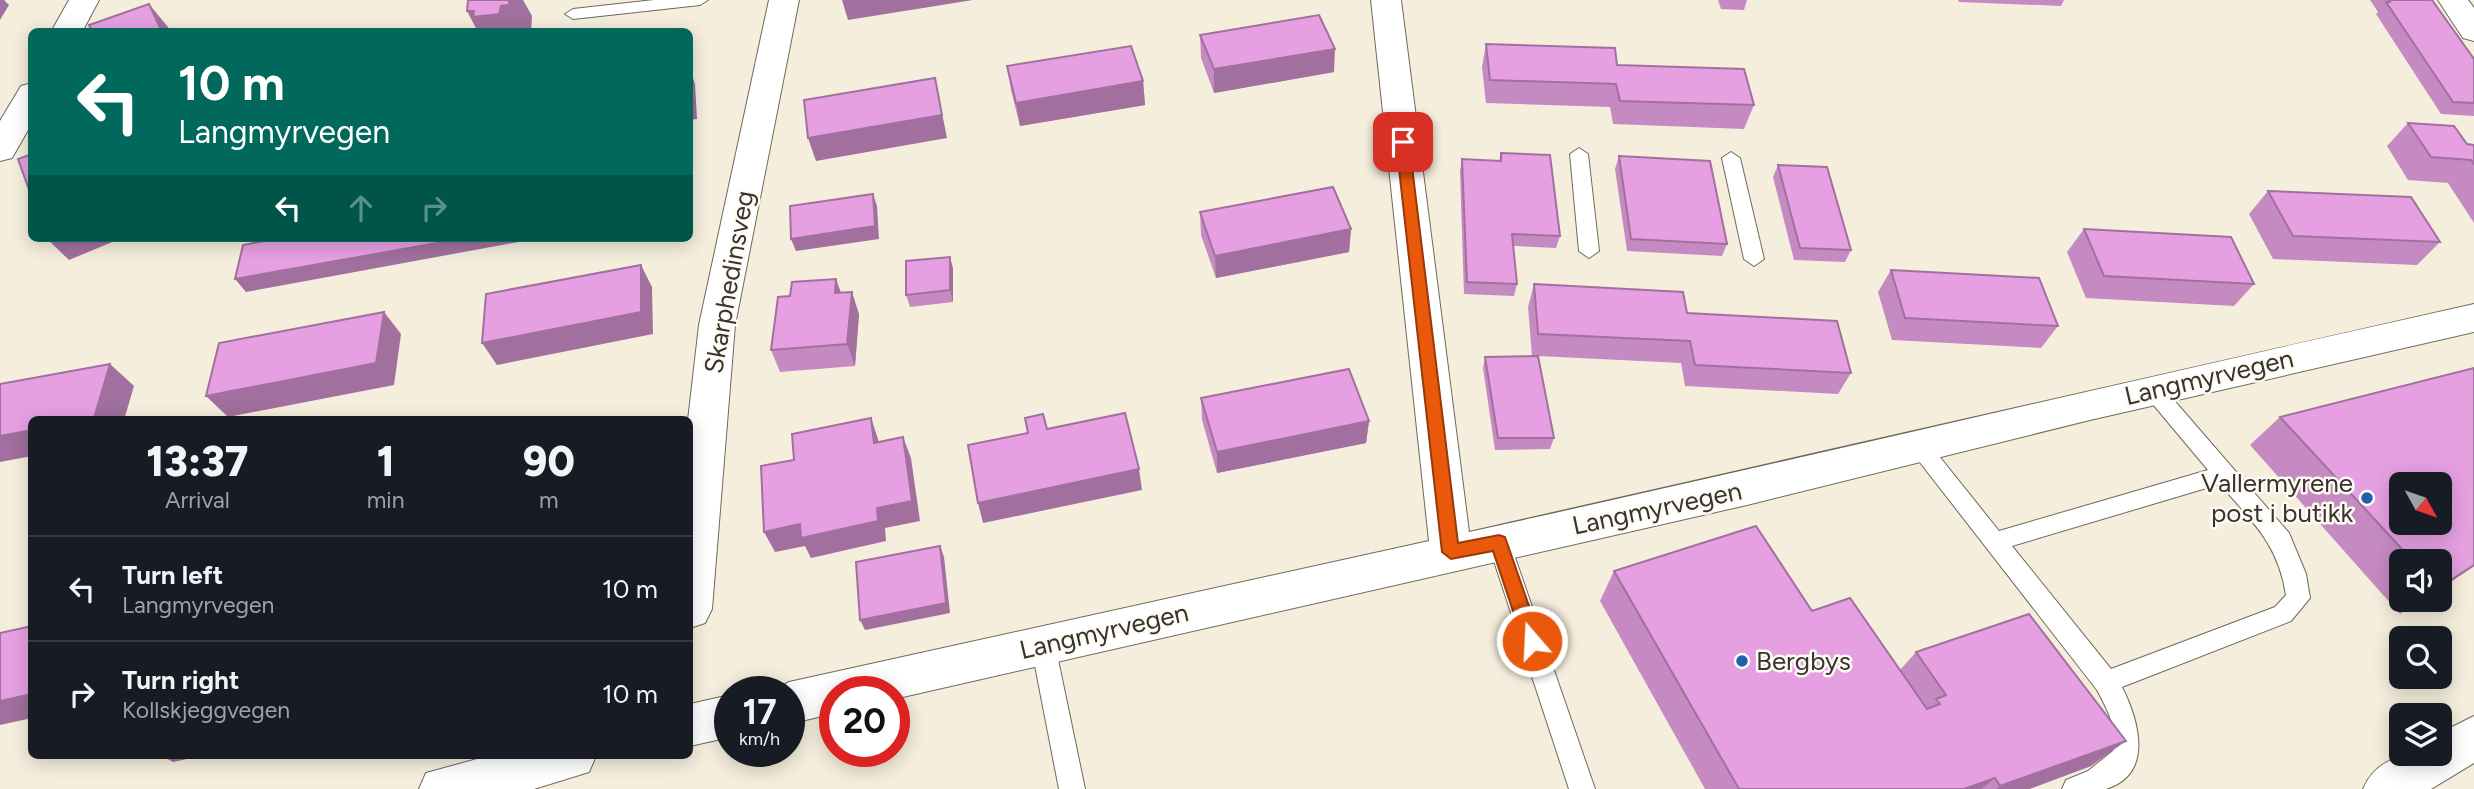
<!DOCTYPE html>
<style>
body{margin:0;font-family:Figtree,sans-serif;background:#242831;color:#f1f3f6;height:100vh;display:flex;flex-direction:column;font-size:26px;white-space:nowrap}
*{box-sizing:border-box;margin:0}
p{font-size:23px;color:#9ea1a6}
.icon{flex:none;width:38px;height:38px;fill:none;stroke:currentColor;stroke-width:2;stroke-linecap:round;stroke-linejoin:round}
.map{position:relative;flex:1;overflow:hidden}
.details{position:absolute;left:28px;top:416px;width:665px;height:343px;display:flex;flex-direction:column;background:#171b24;border-radius:10px;box-shadow:0 4px 18px #0003}
.details>*{flex:none}
.hud{position:absolute;left:28px;top:28px;width:665px;height:214px;border-radius:10px;box-shadow:0 4px 18px #0003;background:#00695c;color:#fff;overflow:hidden}
.needle{width:46px;rotate:130deg}
.buttons{position:absolute;left:2389px;top:472px;display:grid;gap:14px}
.buttons a{display:grid;place-items:center;width:63px;height:63px;border-radius:10px;background:#171b24;box-shadow:0 4px 18px #0003;font-size:35px}
.speed{position:absolute;left:714px;top:676px;display:flex;gap:14px;font-size:35px;font-weight:700;text-align:center}
.speed>*{display:grid;place-content:center;width:91px;height:91px;border-radius:50%;background:#171b24;box-shadow:0 4px 18px #0003;line-height:1}
.speed small{font-size:18px;font-weight:400}
.speed .limit{border:10px solid #d22;background:#fff;color:#111}
.pin{position:absolute;display:grid;place-items:center;width:60px;height:60px;color:#fff;margin:-30px;border-radius:14px;box-shadow:0 4px 10px #0006}
.me{position:absolute;width:77px;margin:-38px;rotate:341deg;stroke-linejoin:round;filter:drop-shadow(0 0 5px #0008)}
.turn{display:flex;align-items:center;gap:24px;height:147px;padding:0 35px;font-size:32px}
.turn .icon{width:91px;height:91px;stroke-width:2.5}
.turn b{display:block;font-size:49px;line-height:60px}
.lanes{display:flex;align-items:center;height:66px;padding:0 35px;background:#0003;justify-content:center;gap:35px;direction:ltr}
.lanes .off{opacity:.35}
.eta{display:flex;justify-content:space-evenly;align-items:center;height:119px;text-align:center}
.eta b{font-size:42px;font-weight:800;line-height:49px}
ul{padding:0;list-style:none}
li{display:flex;align-items:center;gap:21px;height:105px;padding:0 35px;border-top:2px solid #363941}
li div{flex:1}
li b{display:block;font-size:26px}
li em{font-style:normal}
.map>svg:first-child{display:block}
.lines{fill:none;stroke-linecap:round;stroke-linejoin:round}
.service-casing{stroke:#6f695b;stroke-width:2}
.minor-casing{stroke:#6f695b;stroke-width:2}
.primary-casing{stroke:#6f695b;stroke-width:2}
.service{fill:#fff;fill-rule:evenodd}
.minor{fill:#fff;fill-rule:evenodd}
.primary{fill:#fff;fill-rule:evenodd}
.wall{fill:#c68ac2}
.shaded-wall{fill:#a1709e}
.building{fill:#e6a0e2;stroke:#a1709e;stroke-width:2;fill-rule:evenodd}
.route{fill:#ea580c;stroke:#983908;stroke-width:2}
.poi-dot{fill:#1f60b1;stroke:#fefbf5;stroke-width:2.5}
.labels{text-anchor:middle;stroke-width:5;stroke-linejoin:round;paint-order:stroke}
.street-label{font-size:26px;fill:#37342e;stroke:#fefbf5}
.poi-label{font-size:26px;fill:#37342e;stroke:#fefbf5;text-anchor:end}
</style>
<div class="map">
<svg width="2474" height="789" viewBox="0 0 2474 789">
<rect width="100%" height="100%" fill="#f5eedd"/>
<g class="lines">
<g class="service-casing">
<g id="service">
<polygon points="654,0 708,0 700,5 573,19 565,14 573,9"/>
<polygon points="1579,148 1588,154 1599,251 1589,258 1579,251 1570,154"/>
<polygon points="1731,152 1740,158 1764,259 1754,266 1744,259 1722,158"/>
<path d="M2153 382 2160 384 2289 533 2306 574 2310 598 2291 621 2122 687C2138 719 2155 774 2106 789 2093 789 2075 789 2062 789L2066 780 2088 771 2113 751C2119 730 2107 709 2097 690L1908 447 1911 441 1919 438 1927 441 1999 531 2208 470 2146 396 2143 390 2146 384ZM2220 484C2252 522 2278 543 2286 595L2275 607 2111 669 2012 546Z"/>
<polygon points="1499,533 1507,536 1510,543 1595,789 1569,789 1488,543 1491,536"/>
<polygon points="1043,634 1051,637 1055,645 1085,789 1059,789 1031,645 1035,637"/>
</g>
</g>
<g class="minor-casing">
<g id="minor">
<polygon points="69,0 99,0 82,32 51,32"/>
<polygon points="769,0 799,0 735,325 712,609 705,623 690,628 688,420 699,325"/>
<path d="M1371 0H1401L1469 532C1805 458 2139 378 2474 304V332L2090 420 1747 505 894 699V691H835V713L789 724V691H772L789 682 1429 541Z"/>
<polygon points="2438,0 2468,0 2474,8 2474,41 2463,38"/>
<polygon points="32,83 32,123 12,158 0,161 0,121 21,86"/>
<polygon points="730,695 730,737 690,746 690,704"/>
<polygon points="488,756 596,756 589,772 534,789 419,789 426,773"/>
</g>
</g>
<g class="primary-casing">
<path id="primary" d="M2474 716V763L2431 789H2363C2378 755 2407 754 2440 754V733Z"/>
</g>
<use href="#service" class="service"/>
<use href="#minor" class="minor"/>
<use href="#primary" class="primary"/>
</g>
<g class="wall">
<polygon points="1718,0 1747,0 1744,10 1721,9"/>
<polygon points="1958,0 2064,0 2061,6 1959,2"/>
<polygon points="2370,0 2432,0 2474,59 2474,116 2441,114 2376,14 2378,12"/>
<polygon points="1200,35 1334,72 1214,93 1201,58"/>
<polygon points="1486,44 1617,65 1754,105 1744,129 1613,124 1610,107 1486,103 1482,67"/>
<polygon points="1007,66 1143,81 1145,105 1020,126 1011,90"/>
<polygon points="2408,123 2467,144 2474,145 2474,223 2448,183 2408,180 2387,146"/>
<polygon points="1501,153 1560,236 1556,248 1513,246 1517,284 1514,296 1464,294 1460,171 1462,159 1499,161"/>
<polygon points="1619,156 1727,244 1722,256 1627,251 1615,169"/>
<polygon points="1778,165 1851,250 1845,262 1794,260 1773,177"/>
<polygon points="2268,191 2440,242 2417,265 2273,259 2249,214"/>
<polygon points="1200,212 1351,229 1349,252 1216,278 1201,235"/>
<polygon points="2084,229 2254,284 2234,306 2086,298 2067,252"/>
<polygon points="950,257 953,269 953,302 910,307 906,295"/>
<polygon points="1891,270 2058,326 2041,348 1892,340 1878,292"/>
<polygon points="1534,284 1687,313 1851,373 1838,394 1685,386 1681,363 1538,356 1554,438 1550,449 1495,450 1483,368 1485,357 1532,356 1528,307"/>
<polygon points="859,314 855,366 780,372 771,350"/>
<polygon points="2474,368 2474,566 2440,589 2440,562 2401,562 2401,600 2421,600 2400,614 2250,445 2280,417"/>
<polygon points="1201,398 1369,421 1366,443 1217,473 1202,420"/>
<polygon points="1614,571 1812,611 1900,670 1916,652 2091,766 2029,789 1705,789 1600,601"/>
</g>
<g class="shaded-wall">
<polygon points="0,0 4,0 9,5 0,20"/>
<polygon points="509,0 523,0 532,16 531,32 478,32 467,11 501,6"/>
<polygon points="842,0 973,0 848,20"/>
<polygon points="149,4 168,27 170,32 162,32"/>
<polygon points="1335,49 1334,72 1214,93 1214,69"/>
<polygon points="690,69 695,84 697,119 690,120"/>
<polygon points="935,78 947,138 816,161 808,138"/>
<polygon points="1143,81 1145,105 1020,126 1016,103"/>
<polygon points="873,194 877,206 879,239 796,251 791,239"/>
<polygon points="1351,229 1349,252 1216,278 1215,256"/>
<polygon points="46,238 122,238 69,260"/>
<polygon points="465,238 540,238 246,292 235,279"/>
<polygon points="950,257 953,269 953,302 950,290"/>
<polygon points="641,265 652,287 653,334 497,365 482,343"/>
<polygon points="836,279 844,301 835,293"/>
<polygon points="852,292 859,314 855,366 847,344"/>
<polygon points="384,312 401,334 394,385 228,417 206,396"/>
<polygon points="110,364 134,386 124,420 85,420"/>
<polygon points="871,418 878,439 881,464 874,443"/>
<polygon points="1369,421 1366,443 1217,473 1217,452"/>
<polygon points="32,430 32,456 0,462 0,436"/>
<polygon points="903,437 911,458 920,521 885,528 886,541 811,558 805,546 775,552 764,532 877,508"/>
<polygon points="1139,469 1142,490 983,523 978,503"/>
<polygon points="940,546 944,557 950,613 865,630 860,620"/>
<polygon points="2474,565 2474,566 2440,589 2440,587"/>
<polygon points="32,694 32,718 0,725 0,701"/>
<polygon points="2126,741 2091,766 2029,789 1996,789 2000,786"/>
<polygon points="162,756 201,756 173,762"/>
<polygon points="1995,778 1981,789 1964,789"/>
</g>
<g class="building">
<polygon points="468,0 509,0 509,5 501,6 499,14 473,17 474,11 467,11"/>
<polygon points="2389,0 2432,0 2474,59 2474,103 2453,102 2386,2 2390,2"/>
<polygon points="149,4 162,32 92,32 89,25"/>
<polygon points="1319,15 1335,49 1214,69 1200,35"/>
<polygon points="1486,44 1615,48 1617,65 1744,69 1754,105 1620,101 1616,84 1490,80"/>
<polygon points="1131,46 1143,81 1016,103 1007,66"/>
<polygon points="935,78 942,115 808,138 804,100"/>
<polygon points="2408,123 2454,126 2467,144 2474,145 2474,164 2471,160 2431,157"/>
<polygon points="1501,153 1550,155 1560,236 1512,234 1517,284 1467,282 1462,159 1501,161"/>
<polygon points="32,154 32,198 18,159"/>
<polygon points="1619,156 1710,161 1727,244 1631,239"/>
<polygon points="1778,165 1827,167 1851,250 1800,248"/>
<polygon points="1333,187 1351,229 1215,256 1200,212"/>
<polygon points="2268,191 2411,197 2440,242 2293,236"/>
<polygon points="873,194 875,226 791,239 790,206"/>
<polygon points="2084,229 2231,237 2254,284 2104,276"/>
<polygon points="280,238 465,238 235,279 243,245"/>
<polygon points="950,257 950,290 906,295 906,261"/>
<polygon points="641,265 641,312 482,343 486,294"/>
<polygon points="1891,270 2039,278 2058,326 1905,318"/>
<polygon points="836,279 835,293 852,292 847,344 771,350 778,297 790,296 792,282"/>
<polygon points="1534,284 1683,292 1687,313 1837,321 1851,373 1695,365 1690,341 1538,334"/>
<polygon points="384,312 376,363 206,396 219,343"/>
<polygon points="1538,356 1554,438 1498,438 1485,357"/>
<polygon points="110,364 94,418 85,420 32,420 32,430 0,436 0,384"/>
<path d="M2474 368V565L2440 587V562H2414L2280 417ZM2401 485H2440V523H2401Z"/>
<polygon points="1349,369 1369,421 1217,452 1201,398"/>
<polygon points="1125,413 1139,469 978,503 968,445 1028,433 1025,418 1043,414 1047,429"/>
<polygon points="871,418 874,443 903,437 912,501 877,508 878,521 801,538 800,524 764,532 761,466 794,460 792,434"/>
<polygon points="1756,526 1812,611 1850,598 1927,709 1940,704 1936,699 1946,695 1916,652 2029,614 2126,741 2000,786 1995,778 1964,789 1739,789 1614,571"/>
<polygon points="940,546 946,603 860,620 856,562"/>
<polygon points="32,626 32,694 0,701 0,633"/>
</g>
<polygon class="route" points="1403,137 1409,142 1458,543 1499,535 1505,537 1541,641 1538,647 1532,649 1525,647 1493,551 1451,559 1442,552 1396,142"/>
<g class="poi-dot">
<circle cx="2367" cy="498" r="7"/>
<circle cx="1742" cy="661" r="7"/>
</g>
<g class="labels">
<g class="street-label">
<text transform="translate(729 282) rotate(-80)" y="9">Skarphedinsveg</text>
<text transform="translate(2209 377) rotate(-13)" y="9">Langmyrvegen</text>
<text transform="translate(1657 508) rotate(-12)" y="9">Langmyrvegen</text>
<text transform="translate(1104 631) rotate(-13)" y="9">Langmyrvegen</text>
</g>
<g class="poi-label">
<text x="2353" y="492">Vallermyrene<tspan x="2353" dy="30">post i butikk</tspan></text>
<text x="1756" y="670" text-anchor="start">Bergbys</text>
</g>
</g>
</svg>
<div class="buttons">
<a><svg class="needle" viewBox="-14 -14 28 28"><path d="M0-13l5 13h-10z" fill="#e53935"/><path d="M0 13l5-13h-10z" fill="#9ea1a6"/></svg></a>
<a><svg class="icon" aria-label="sound" viewBox="0 0 24 24"><path d="M4 9h4l5-4v14l-5-4H4zM17 9q2 3 0 6"/></svg></a>
<a><svg class="icon" aria-label="search" viewBox="0 0 24 24"><circle cx="10" cy="10" r="6"/><path d="M15 15l6 6"/></svg></a>
<a><svg class="icon" aria-label="layers" viewBox="0 0 24 24"><path d="M12 4l9 5-9 5-9-5zM3 14l9 5 9-5"/></svg></a>
</div>
<div class="speed"><div>17<small>km/h</small></div><div class="limit">20</div></div>
<div class="pin" style="left:1403px;top:142px;background:#d93025"><svg class="icon" aria-label="arrive" viewBox="0 0 24 24"><path d="M6 21V4h12l-3 4 3 4H6"/></svg></div>
<svg class="me" style="left:1532px;top:641px" viewBox="-20 -20 40 40"><circle r="17" fill="#ea580c" stroke="#fff" stroke-width="3"/><path d="M0-11L8 9 0 5-8 9z" fill="#fff"/></svg>
<div class="hud">
<div class="turn"><svg class="icon" aria-label="left" viewBox="0 0 24 24"><path d="M17 20v-9H6M10 6l-5 5 5 5"/></svg><div><b>10 m</b>Langmyrvegen</div></div>
<div class="lanes"><svg class="icon" aria-label="left" viewBox="0 0 24 24"><path d="M17 20v-9H6M10 6l-5 5 5 5"/></svg><svg class="icon off" aria-label="ahead" viewBox="0 0 24 24"><path d="M12 20V5M6 11l6-6 6 6"/></svg><svg class="icon off" aria-label="right" viewBox="0 0 24 24"><path d="M7 20v-9h11M14 6l5 5-5 5"/></svg></div>
</div>
<section class="details">
<div class="eta">
<div><b>13:37</b><p>Arrival</p></div>
<div><b>1</b><p>min</p></div>
<div><b>90</b><p>m</p></div>
</div>
<ul>
<li><svg class="icon" aria-label="left" viewBox="0 0 24 24"><path d="M17 20v-9H6M10 6l-5 5 5 5"/></svg><div><b>Turn left</b><p>Langmyrvegen</p></div><em>10 m</em></li>
<li><svg class="icon" aria-label="right" viewBox="0 0 24 24"><path d="M7 20v-9h11M14 6l5 5-5 5"/></svg><div><b>Turn right</b><p>Kollskjeggvegen</p></div><em>10 m</em></li>
</ul>
</section>
</div>
